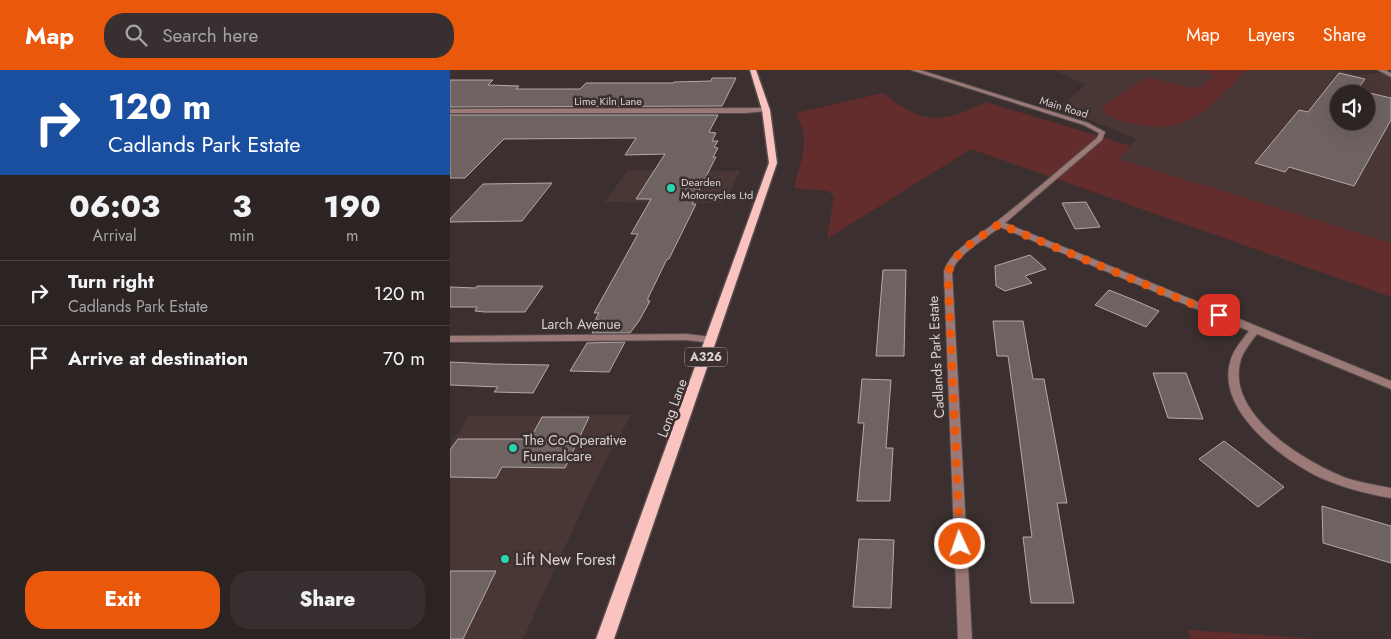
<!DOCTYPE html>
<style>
body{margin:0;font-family:Jost,sans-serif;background:#383030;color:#f1f3f6;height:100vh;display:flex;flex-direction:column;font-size:19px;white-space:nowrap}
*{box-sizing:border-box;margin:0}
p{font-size:16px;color:#a6a4a6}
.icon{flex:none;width:28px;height:28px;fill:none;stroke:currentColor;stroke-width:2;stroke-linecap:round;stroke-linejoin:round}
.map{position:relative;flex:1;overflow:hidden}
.side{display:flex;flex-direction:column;background:#2c2423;width:450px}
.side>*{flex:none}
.hud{background:#1a4fa0;color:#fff;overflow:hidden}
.buttons{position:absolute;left:880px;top:15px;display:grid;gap:10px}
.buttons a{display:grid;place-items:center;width:45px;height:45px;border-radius:50%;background:#2c2423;box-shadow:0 5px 20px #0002,0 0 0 1px #484141;font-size:25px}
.pin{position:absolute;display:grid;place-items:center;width:42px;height:42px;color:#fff;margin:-21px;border-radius:10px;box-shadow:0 2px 8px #0006}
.me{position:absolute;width:55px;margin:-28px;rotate:357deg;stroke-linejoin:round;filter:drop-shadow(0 0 4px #0008)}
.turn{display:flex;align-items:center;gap:18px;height:105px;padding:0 25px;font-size:22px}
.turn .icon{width:65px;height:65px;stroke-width:2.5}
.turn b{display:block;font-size:35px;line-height:42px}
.eta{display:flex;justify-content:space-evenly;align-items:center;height:85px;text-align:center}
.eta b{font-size:30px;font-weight:800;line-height:35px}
.button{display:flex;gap:10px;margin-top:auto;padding:10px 25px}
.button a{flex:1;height:58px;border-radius:20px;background:#ea580c;color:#fff;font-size:20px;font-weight:800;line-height:58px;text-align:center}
.button a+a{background:#383030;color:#f1f3f6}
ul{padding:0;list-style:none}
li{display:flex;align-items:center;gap:15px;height:65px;padding:0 25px;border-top:1px solid #484141}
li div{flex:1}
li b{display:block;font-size:19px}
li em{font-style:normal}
header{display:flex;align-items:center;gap:30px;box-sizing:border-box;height:70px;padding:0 25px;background:#ea580c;color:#fff}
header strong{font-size:24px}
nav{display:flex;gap:28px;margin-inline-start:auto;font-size:18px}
.search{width:350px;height:45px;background:#383030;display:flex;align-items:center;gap:12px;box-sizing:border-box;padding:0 18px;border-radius:20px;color:#a6a4a6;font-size:19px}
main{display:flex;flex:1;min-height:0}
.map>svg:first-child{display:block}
.built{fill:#493736;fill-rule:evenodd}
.green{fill:#632d2d}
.building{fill:#6f6362;stroke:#b5a8a7;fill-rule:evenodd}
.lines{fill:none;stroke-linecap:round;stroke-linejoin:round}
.street-casing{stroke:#574d4c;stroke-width:2}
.primary-casing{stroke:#574d4c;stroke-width:3}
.street{fill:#9b7977;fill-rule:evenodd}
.primary{fill:#fbc3c0;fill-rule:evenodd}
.route{stroke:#ea580c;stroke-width:9;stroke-dasharray:0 16.2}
.poi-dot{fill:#29d5ad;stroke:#3b302f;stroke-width:2}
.labels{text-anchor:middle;stroke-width:5;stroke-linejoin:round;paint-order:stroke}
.far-street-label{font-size:11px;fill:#d9d1d1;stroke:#3b302f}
.far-poi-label{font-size:11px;fill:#d9d1d1;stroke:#3b302f;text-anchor:start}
.shield{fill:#3b302f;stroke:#aaa1a0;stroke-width:1}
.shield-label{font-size:12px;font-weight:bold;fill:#d9d1d1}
.street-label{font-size:14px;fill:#d9d1d1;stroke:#3b302f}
.poi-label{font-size:14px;fill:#d9d1d1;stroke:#3b302f;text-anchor:start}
.near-poi-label{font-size:16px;fill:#d9d1d1;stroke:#3b302f;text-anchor:start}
</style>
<header>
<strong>Map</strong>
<div class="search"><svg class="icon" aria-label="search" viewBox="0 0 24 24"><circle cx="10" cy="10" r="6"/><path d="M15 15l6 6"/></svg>Search here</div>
<nav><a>Map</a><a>Layers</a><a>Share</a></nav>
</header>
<main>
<section class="side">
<div class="hud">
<div class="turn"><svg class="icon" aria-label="right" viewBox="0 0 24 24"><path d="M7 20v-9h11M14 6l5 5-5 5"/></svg><div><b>120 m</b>Cadlands Park Estate</div></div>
</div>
<div class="eta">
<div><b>06:03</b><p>Arrival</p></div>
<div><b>3</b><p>min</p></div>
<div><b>190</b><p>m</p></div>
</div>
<ul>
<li><svg class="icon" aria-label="right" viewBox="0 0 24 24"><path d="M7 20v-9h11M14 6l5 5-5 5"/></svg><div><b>Turn right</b><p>Cadlands Park Estate</p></div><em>120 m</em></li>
<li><svg class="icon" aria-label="arrive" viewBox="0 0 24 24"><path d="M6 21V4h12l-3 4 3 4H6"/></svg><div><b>Arrive at destination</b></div><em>70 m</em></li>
</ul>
<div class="button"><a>Exit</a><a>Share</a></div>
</section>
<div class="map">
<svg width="941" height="569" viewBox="0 0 941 569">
<rect width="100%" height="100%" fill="#3b302f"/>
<g class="built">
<path d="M604 0H885L909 5 941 2V173L668 89 687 69 608 37 636 15ZM889 24H916V51H889Z"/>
<polygon points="178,100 290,101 274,133 155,132"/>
<polygon points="181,345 146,409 73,569 0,569 0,375 19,346"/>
</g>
<g class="green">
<path d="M757 0H797C760 35 741 67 684 54 672 51 661 49 652 41L653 36 697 7 738 17H750L765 6 754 2Z"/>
<path d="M433 23C473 55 492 54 536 32L681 76 669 89 941 173V227L521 79 377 169 384 126 378 121 344 118C351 88 361 73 346 43Z"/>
<polygon points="738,560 868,569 741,569"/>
</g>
<g class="building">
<path d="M889 3 915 9 907 20 941 28V50L904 116 839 97 835 102 805 93 849 40 858 42ZM889 24H916V51H889Z"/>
<polygon points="262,8 286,8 272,36 0,37 0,10 43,10 38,15 69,16 66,19 130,19 136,13 223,13 224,12 261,11"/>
<polygon points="0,45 268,45 259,62 266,63 262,71 268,71 264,77 268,78 263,87 266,87 242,134 246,134 219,189 217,189 198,228 198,231 200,231 189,251 180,263 142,263 150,250 145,250 149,243 144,243 188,164 181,164 201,129 186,129 215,84 175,85 186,68 54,69 15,108 0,108"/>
<polygon points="102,113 72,151 0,152 0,149 33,114"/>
<polygon points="636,132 650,157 625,159 612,133"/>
<polygon points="580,185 596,199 575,206 582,213 555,221 546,216 545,196"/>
<polygon points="433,200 456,200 454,286 426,286"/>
<polygon points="27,216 93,216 75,242 35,242 25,241 27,237 0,237 0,217 26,218"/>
<polygon points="659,220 684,230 709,241 696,257 645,235"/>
<polygon points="543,251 573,251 583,309 594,309 617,433 607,433 624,533 581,533 573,467 582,467 568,358 558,286 547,286"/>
<polygon points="175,272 159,302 120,301 137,273"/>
<polygon points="0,292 44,294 99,295 83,323 44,322 48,317 0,315"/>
<polygon points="703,303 736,303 753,349 718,348"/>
<polygon points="412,309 441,310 436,378 443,378 440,431 407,431 414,353 408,353"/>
<polygon points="92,347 139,347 115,398 52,397 46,408 0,407 0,380 8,369 80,369"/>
<polygon points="774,371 803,393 834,417 808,437 749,389"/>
<polygon points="872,436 941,456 941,493 873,473"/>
<polygon points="409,469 444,470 441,538 403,537"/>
<polygon points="0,501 46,501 13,569 0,569"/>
</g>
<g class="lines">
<g class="street-casing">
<g id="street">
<path d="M461 0H470L638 53 655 62 652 70 555 153 941 311V319L807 264C801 272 794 280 791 289 774 344 855 392 896 408 911 413 926 415 941 418V428C917 424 894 418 871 408 833 390 764 340 781 289 784 279 793 269 799 261L550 157C536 168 508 184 502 201L522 569H508L494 201C501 179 529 166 546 152 581 125 613 96 647 68L649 63 634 55Z"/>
<polygon points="928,0 935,0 941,3 941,7"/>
<polygon points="316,38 319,40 318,41 295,43 0,43 0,39"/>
<polygon points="236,264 262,267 267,270 262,273 236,270 0,272 0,266"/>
</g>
</g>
<g class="primary-casing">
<polygon id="primary" points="300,0 306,0 320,40 327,93 164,569 146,569 319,93 312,40"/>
</g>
<use href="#street" class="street"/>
<use href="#primary" class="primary"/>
</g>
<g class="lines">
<path class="route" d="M510 474 498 207C499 183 532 167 549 154L769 245"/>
</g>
<g class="poi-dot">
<circle cx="221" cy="118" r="5"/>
<circle cx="63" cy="378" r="5"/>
<circle cx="55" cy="489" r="5"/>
</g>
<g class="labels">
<g class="far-street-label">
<text x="158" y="35">Lime Kiln Lane</text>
<text transform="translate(614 37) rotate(17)" y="4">Main Road</text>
</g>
<g class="far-poi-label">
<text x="231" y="116">Dearden<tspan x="231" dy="13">Motorcycles Ltd</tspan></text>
</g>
<rect class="shield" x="235" y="277.5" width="42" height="19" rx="4"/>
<g class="shield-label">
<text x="256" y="291">A326</text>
</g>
<g class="street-label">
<text x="131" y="259">Larch Avenue</text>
<text transform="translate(486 287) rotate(-93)" y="5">Cadlands Park Estate</text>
<text transform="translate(222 338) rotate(-70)" y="5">Long Lane</text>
</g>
<g class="poi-label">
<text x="73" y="375">The Co-Operative<tspan x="73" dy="16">Funeralcare</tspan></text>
</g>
<g class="near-poi-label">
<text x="65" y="495">Lift New Forest</text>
</g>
</g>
</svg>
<div class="buttons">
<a><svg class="icon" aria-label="sound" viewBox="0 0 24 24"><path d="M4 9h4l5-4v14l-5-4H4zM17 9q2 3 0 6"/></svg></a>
</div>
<div class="pin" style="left:769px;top:245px;background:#d93025"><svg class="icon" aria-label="arrive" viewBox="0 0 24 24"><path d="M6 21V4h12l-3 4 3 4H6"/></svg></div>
<svg class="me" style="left:510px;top:474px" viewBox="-20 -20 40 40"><circle r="17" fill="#ea580c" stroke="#fff" stroke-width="3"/><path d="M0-11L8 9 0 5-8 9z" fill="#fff"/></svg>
</div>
</main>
